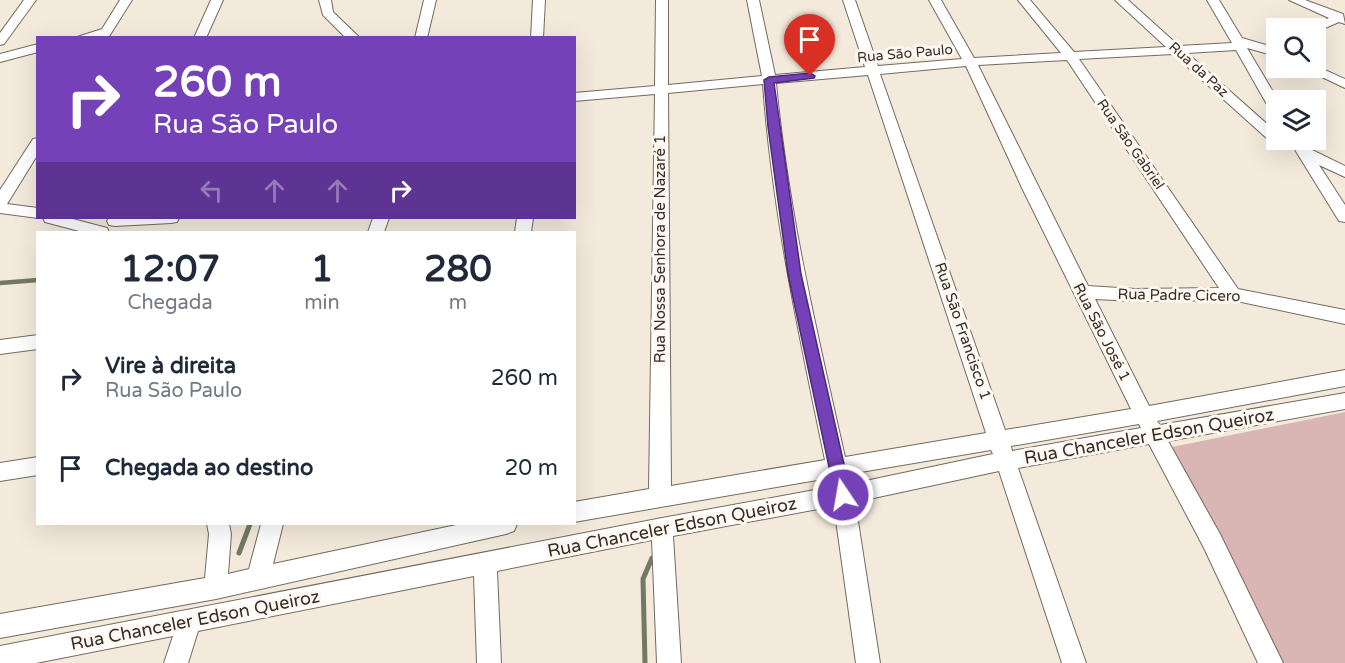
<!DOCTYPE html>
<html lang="pt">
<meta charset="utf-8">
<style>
body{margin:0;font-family:"Varela Round",sans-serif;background:#f2f2f3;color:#1f2937;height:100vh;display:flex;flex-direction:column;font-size:22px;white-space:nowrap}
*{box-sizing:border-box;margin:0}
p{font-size:20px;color:#747a83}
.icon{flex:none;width:33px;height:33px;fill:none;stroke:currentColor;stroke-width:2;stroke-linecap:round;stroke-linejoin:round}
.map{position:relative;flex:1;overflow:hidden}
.details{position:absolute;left:36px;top:231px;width:540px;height:294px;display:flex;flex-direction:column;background:#fff;border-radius:0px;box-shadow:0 6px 24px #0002}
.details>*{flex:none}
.guide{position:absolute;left:36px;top:36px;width:540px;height:183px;border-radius:0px;box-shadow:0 6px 24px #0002;background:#7541b8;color:#fff;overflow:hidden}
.buttons{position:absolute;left:1266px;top:18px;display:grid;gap:12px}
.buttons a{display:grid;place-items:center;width:60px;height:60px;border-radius:0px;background:#fff;box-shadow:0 6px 24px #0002;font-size:30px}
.pin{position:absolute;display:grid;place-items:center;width:51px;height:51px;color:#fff;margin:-62px -26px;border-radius:50% 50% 50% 0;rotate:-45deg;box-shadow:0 0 6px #0007}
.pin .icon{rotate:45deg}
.me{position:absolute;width:66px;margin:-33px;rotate:348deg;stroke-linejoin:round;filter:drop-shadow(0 0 4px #0008)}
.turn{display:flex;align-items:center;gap:21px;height:126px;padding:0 18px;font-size:27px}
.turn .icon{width:78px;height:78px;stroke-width:2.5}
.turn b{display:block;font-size:42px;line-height:51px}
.lanes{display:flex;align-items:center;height:57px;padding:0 18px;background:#0003;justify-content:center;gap:30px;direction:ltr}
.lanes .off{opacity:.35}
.eta{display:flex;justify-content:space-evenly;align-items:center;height:102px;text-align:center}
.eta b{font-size:36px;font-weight:800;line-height:42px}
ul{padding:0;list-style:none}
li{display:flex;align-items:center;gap:18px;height:90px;padding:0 18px}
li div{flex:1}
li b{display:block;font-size:22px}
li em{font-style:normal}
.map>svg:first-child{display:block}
.green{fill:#d9b5b4}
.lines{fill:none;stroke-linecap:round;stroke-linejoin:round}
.stream-far1{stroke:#717a62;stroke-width:4.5}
.stream{stroke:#717a62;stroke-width:5}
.minor-casing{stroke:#746a5f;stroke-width:2}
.minor{fill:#fff;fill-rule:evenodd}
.route{fill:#7541b8;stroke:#4c2a78;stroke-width:1.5}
.labels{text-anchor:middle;stroke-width:6;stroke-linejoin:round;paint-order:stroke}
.far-street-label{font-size:14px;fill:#322e29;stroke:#fef8f0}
.street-label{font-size:15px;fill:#322e29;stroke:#fef8f0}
.near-street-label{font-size:18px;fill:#322e29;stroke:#fef8f0}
</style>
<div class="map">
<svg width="1345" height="663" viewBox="0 0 1345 663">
<rect width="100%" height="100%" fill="#f4eadc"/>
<polygon class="green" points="1345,412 1345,663 1280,663 1172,447"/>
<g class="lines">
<polyline class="stream-far1" points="0,283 38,280"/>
<g class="stream">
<polyline points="239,553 250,524"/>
<polyline points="645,663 643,579 652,558"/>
</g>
<g class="minor-casing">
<g id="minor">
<polygon points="24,0 36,0 4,44 0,45 0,33"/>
<polygon points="120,0 132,0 108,38 74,38 102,29"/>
<polygon points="211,0 223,0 206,38 194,38"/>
<polygon points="319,0 331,0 333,12 360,38 346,38 323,15"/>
<polygon points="424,0 436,0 427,38 415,38"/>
<polygon points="533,0 545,0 543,38 531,38"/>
<path d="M656 0H668V85L762 76 747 0H759L775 75 865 67 843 0H855L878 66 962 59 929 0H941L974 58 1061 53 1018 0H1030L1074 52 1166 47 1115 0H1128L1179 46 1232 43 1207 0H1219L1242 38 1276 48V56L1247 48 1278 100H1276V112L1269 108 1236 50 1187 53 1276 132V140H1283L1276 143 1271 142 1173 54 1079 59 1238 289 1345 310V324L1232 300 1135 301 1095 299 1149 406 1345 370V386L1157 421 1160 425 1345 393V409L1168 441 1220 534 1283 663H1258L1204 548 1149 444 1018 468 1086 663H1062L999 471 855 502 880 663H856L834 506 673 536 681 663H657L652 540 497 571 501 663H477L474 576 198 631 188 663H164L173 636 36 663H0V646L662 518 831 487 829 478 574 522V502L649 489 655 94 574 101V93L655 86ZM1067 60 1219 288 1135 289 1088 286 978 65ZM966 66 1023 190 1131 409 1005 430 880 74ZM868 75 986 433 845 457C817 333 788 210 776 83ZM763 84C772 211 799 335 825 460L671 486 668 93ZM1139 424 1141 428 1012 451 1011 446ZM991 450 993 454 851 484 849 474Z"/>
<polygon points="1289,0 1305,0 1343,14 1345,24 1339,22 1316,32 1316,28 1310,28 1312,26 1329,18"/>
<polygon points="38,44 38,52 0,62 0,54"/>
<polygon points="1316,66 1345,79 1345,88 1303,68"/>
<polygon points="38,138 38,154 7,204 38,208 38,218 41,218 38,218 0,213 0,190 33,139"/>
<polygon points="1289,140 1303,140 1308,148 1345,166 1345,177 1319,165 1345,205 1345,222 1339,221"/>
<polygon points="43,218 69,218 107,228 109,232 83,232 45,222"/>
<polygon points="109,218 179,218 177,222 171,223 115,226 109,225 107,221"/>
<polygon points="373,218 389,218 384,232 368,232"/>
<polygon points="517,218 533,218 531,232 515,232"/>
<polygon points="38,335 38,349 0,354 0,340"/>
<polygon points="38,457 38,475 0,481 0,463"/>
<polygon points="207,524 229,524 231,534 228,574 249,569 261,524 283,524 273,564 461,524 517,524 514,531 506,534 216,599 0,638 0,614 205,578 209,534"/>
</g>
</g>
<use href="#minor" class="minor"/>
</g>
<polygon class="route" points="810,73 815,76 814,78 774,83 801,274 851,495 849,500 843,502 837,500 835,495 788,274 768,127 764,80 769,77"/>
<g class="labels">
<g class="far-street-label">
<text transform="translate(905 53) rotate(-5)" y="5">Rua São Paulo</text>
<text transform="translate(1199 69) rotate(42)" y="5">Rua da Paz</text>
<text transform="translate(1131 144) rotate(55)" y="5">Rua São Gabriel</text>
</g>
<g class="street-label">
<text transform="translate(660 249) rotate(-90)" y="5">Rua Nossa Senhora de Nazaré 1</text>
<text transform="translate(1179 295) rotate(1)" y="5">Rua Padre Cicero</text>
<text transform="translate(963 331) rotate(71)" y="5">Rua São Francisco 1</text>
<text transform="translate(1102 332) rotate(63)" y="5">Rua São José 1</text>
</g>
<g class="near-street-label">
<text transform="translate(1149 436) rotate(-10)" y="6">Rua Chanceler Edson Queiroz</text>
<text transform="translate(672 527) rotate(-11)" y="6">Rua Chanceler Edson Queiroz</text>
<text transform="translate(195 620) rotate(-11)" y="6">Rua Chanceler Edson Queiroz</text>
</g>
</g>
</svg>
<div class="buttons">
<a><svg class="icon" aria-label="search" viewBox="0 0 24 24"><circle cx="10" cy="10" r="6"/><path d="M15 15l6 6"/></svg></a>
<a><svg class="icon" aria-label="layers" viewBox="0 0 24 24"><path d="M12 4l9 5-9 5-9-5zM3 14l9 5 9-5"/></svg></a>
</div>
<div class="pin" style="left:810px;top:76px;background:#d93025"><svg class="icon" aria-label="arrive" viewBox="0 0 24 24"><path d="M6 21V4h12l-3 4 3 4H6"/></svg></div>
<svg class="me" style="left:843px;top:495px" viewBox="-20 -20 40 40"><circle r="17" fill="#7541b8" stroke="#fff" stroke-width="3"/><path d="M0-11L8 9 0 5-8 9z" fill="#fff"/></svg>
<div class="guide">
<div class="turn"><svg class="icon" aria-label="right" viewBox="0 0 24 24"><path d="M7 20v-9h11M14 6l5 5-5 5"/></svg><div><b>260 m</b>Rua São Paulo</div></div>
<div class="lanes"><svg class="icon off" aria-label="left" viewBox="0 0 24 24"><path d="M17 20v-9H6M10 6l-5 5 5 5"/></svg><svg class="icon off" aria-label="ahead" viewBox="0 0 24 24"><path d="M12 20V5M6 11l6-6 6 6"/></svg><svg class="icon off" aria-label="ahead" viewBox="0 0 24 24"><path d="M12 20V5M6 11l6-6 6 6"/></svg><svg class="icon" aria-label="right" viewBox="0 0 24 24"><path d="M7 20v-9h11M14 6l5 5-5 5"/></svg></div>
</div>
<section class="details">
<div class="eta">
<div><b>12:07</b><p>Chegada</p></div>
<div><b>1</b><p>min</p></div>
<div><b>280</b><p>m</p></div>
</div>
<ul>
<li><svg class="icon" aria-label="right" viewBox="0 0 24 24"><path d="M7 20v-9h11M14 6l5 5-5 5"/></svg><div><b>Vire à direita</b><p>Rua São Paulo</p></div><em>260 m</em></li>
<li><svg class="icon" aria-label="arrive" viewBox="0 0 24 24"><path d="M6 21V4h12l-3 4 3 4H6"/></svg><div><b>Chegada ao destino</b></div><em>20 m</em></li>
</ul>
</section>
</div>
